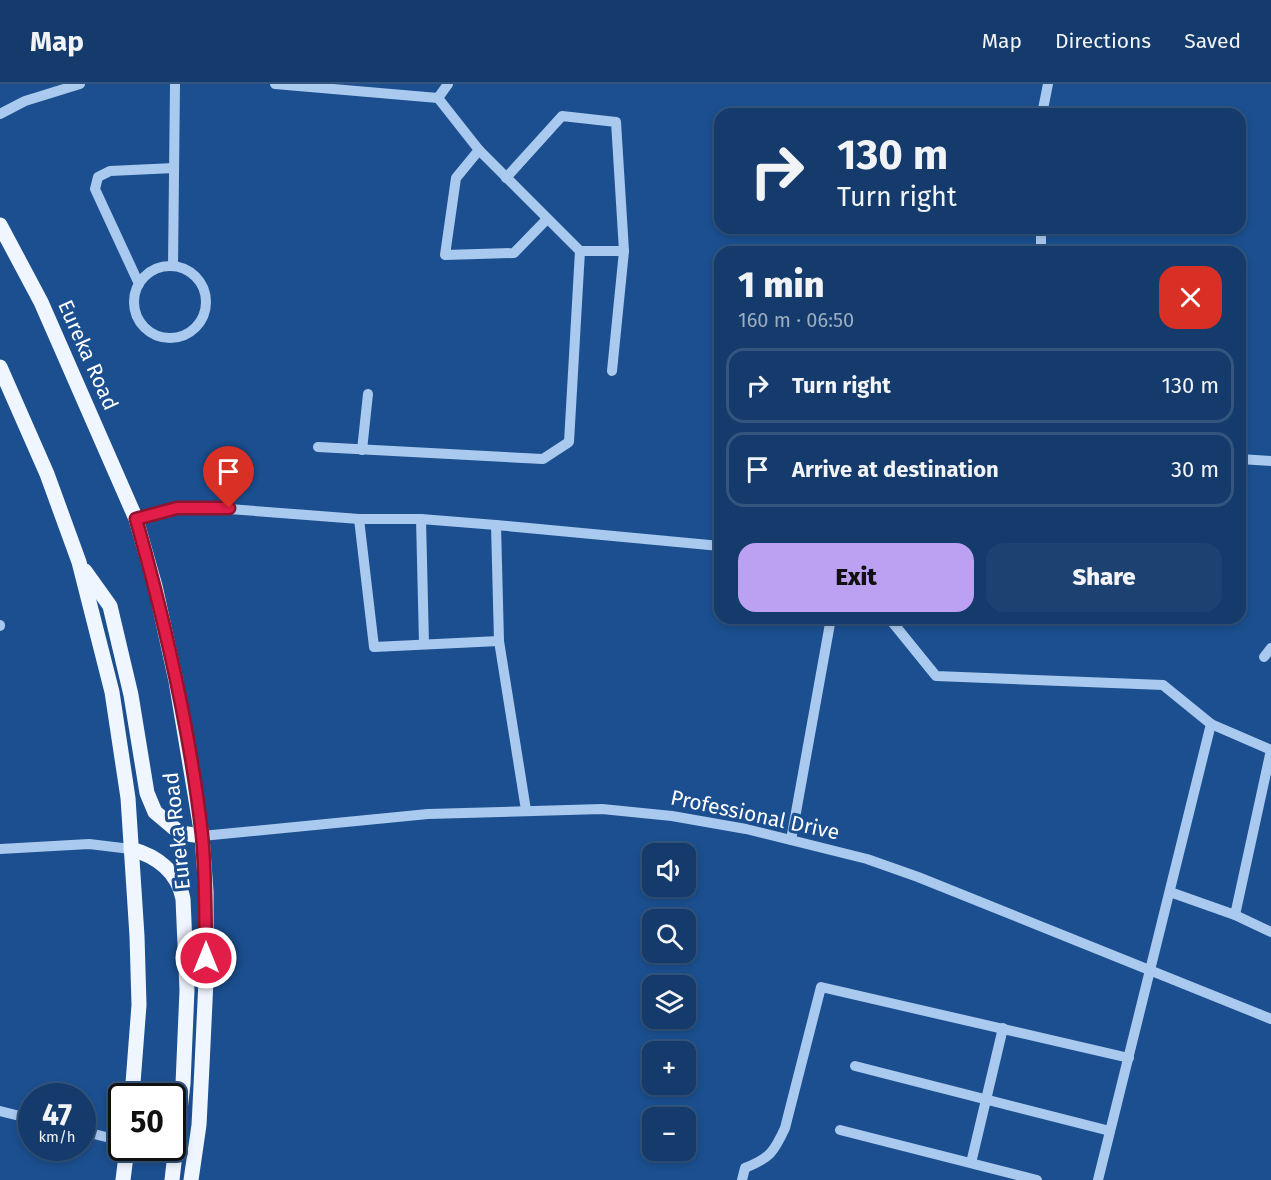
<!DOCTYPE html>
<meta charset="utf-8">
<style>
body{margin:0;font-family:"Fira Sans",sans-serif;background:#1d4271;color:#f1f3f6;height:100vh;display:flex;flex-direction:column;font-size:22px;white-space:nowrap}
*{box-sizing:border-box;margin:0}
p{font-size:20px;color:#9dadc1}
.icon{flex:none;width:33px;height:33px;fill:none;stroke:currentColor;stroke-width:2;stroke-linecap:round;stroke-linejoin:round}
.map{position:relative;flex:1;overflow:hidden}
.sheet{position:absolute;left:714px;top:162px;width:532px;height:378px;display:flex;flex-direction:column;background:#143b6b;border-radius:18px;box-shadow:0 3px 9px #0003,0 0 0 2px #33557e}
.sheet>*{flex:none}
.top-card{position:absolute;left:714px;top:24px;width:532px;height:126px;border-radius:18px;box-shadow:0 3px 9px #0003,0 0 0 2px #33557e;background:#143b6b;color:#f1f3f6;overflow:hidden}
.controls{position:absolute;left:642px;top:759px;display:grid;gap:12px}
.controls a{display:grid;place-items:center;width:54px;height:54px;border-radius:12px;background:#143b6b;box-shadow:0 3px 9px #0003,0 0 0 2px #33557e;font-size:30px}
.speed{position:absolute;left:18px;top:999px;display:flex;gap:12px;font-size:30px;font-weight:700;text-align:center}
.speed>*{display:grid;place-content:center;width:78px;height:78px;border-radius:50%;background:#143b6b;box-shadow:0 3px 9px #0003,0 0 0 2px #33557e;line-height:1}
.speed small{font-size:15px;font-weight:400}
.speed .limit{border:3px solid #111;border-radius:9px;background:#fff;color:#111}
.pin{position:absolute;display:grid;place-items:center;width:51px;height:51px;color:#fff;margin:-62px -26px;border-radius:50% 50% 50% 0;rotate:-45deg;box-shadow:0 0 6px #0007}
.pin .icon{rotate:45deg}
.me{position:absolute;width:66px;margin:-33px;rotate:0deg;stroke-linejoin:round;filter:drop-shadow(0 0 4px #0008)}
.turn{display:flex;align-items:center;gap:21px;height:126px;padding:0 24px;font-size:27px}
.turn .icon{width:78px;height:78px;stroke-width:2.5}
.turn b{display:block;font-size:42px;line-height:51px}
.round{display:grid;place-items:center;flex:none;width:63px;height:63px;border-radius:18px;background:#1d4271}
.head{display:flex;align-items:center;justify-content:space-between;height:102px;padding:0 24px}
h1{font-size:36px;font-weight:800;line-height:45px}
.action{display:flex;gap:12px;margin-top:auto;padding:12px 24px}
.action a{flex:1;height:69px;border-radius:18px;background:#bca0f2;color:#111;font-size:24px;font-weight:800;line-height:69px;text-align:center}
.action a+a{background:#1d4271;color:#f1f3f6}
ul{padding:0;list-style:none}
li{display:flex;align-items:center;gap:18px;height:75px;margin:0 12px 9px;padding:0 12px;border:3px solid #33557e;border-radius:18px}
li div{flex:1}
li b{display:block;font-size:22px}
li em{font-style:normal}
header{display:flex;align-items:center;gap:36px;box-sizing:border-box;height:84px;padding:0 30px;background:#143b6b;border-bottom:2px solid #33557e}
header strong{font-size:28px}
nav{display:flex;gap:33px;margin-inline-start:auto;font-size:21px}
.map>svg:first-child{display:block}
.lines{fill:none;stroke-linecap:round;stroke-linejoin:round}
.minor{stroke:#a9c9ee;stroke-width:10}
.major{stroke:#f0f6ff;stroke-width:15}
.route-casing{stroke:#92132f;stroke-width:15}
.route{stroke:#e11d48;stroke-width:10}
.labels{text-anchor:middle;stroke-width:6;stroke-linejoin:round;paint-order:stroke}
.street-label{font-size:21px;fill:#fff;stroke:#1b4f8f}
</style>
<header>
<strong>Map</strong>
<nav><a>Map</a><a>Directions</a><a>Saved</a></nav>
</header>
<div class="map">
<svg width="1271" height="1096" viewBox="0 0 1271 1096">
<rect width="100%" height="100%" fill="#1b4f8f"/>
<g class="lines">
<g class="minor">
<polyline points="275,0 438,14"/>
<polyline points="438,14 448,0"/>
<polyline points="0,30 25,17 80,0"/>
<polyline points="1042,30 1048,0"/>
<polyline points="479,66 456,94 445,171 514,169 547,135"/>
<polyline points="506,94 562,32 616,38 624,167 580,167"/>
<polyline points="1041,144 1041,168"/>
<circle cx="170" cy="218" r="36"/>
<polyline points="173,182 175,0"/>
<polyline points="139,200 95,105 98,93 110,87 174,84"/>
<polyline points="612,287 624,167"/>
<polyline points="318,363 543,375 569,358 580,167 479,66 438,14"/>
<polyline points="362,366 368,310"/>
<polyline points="1240,375 1271,377"/>
<polyline points="136,435 177,424 229,425 359,435 421,435"/>
<polyline points="359,435 374,563 499,557 526,726"/>
<polyline points="889,534 936,592 1163,601 1211,640 1098,1096"/>
<polyline points="0,541 0,542"/>
<polyline points="499,557 496,441 720,462"/>
<polyline points="424,560 421,435 496,441"/>
<polyline points="1264,573 1271,564"/>
<polyline points="202,752 428,730 602,725 672,732 746,745 867,775 918,793 1271,935"/>
<polyline points="791,756 831,534"/>
<polyline points="0,765 89,760 131,765"/>
<polyline points="1170,808 1235,831 1271,666 1211,640"/>
<polyline points="1235,831 1271,848"/>
<polyline points="855,982 1110,1047"/>
<polyline points="0,1027 32,1035"/>
<polyline points="840,1046 1037,1096"/>
<polyline points="82,1047 122,1057"/>
<polyline points="971,1079 1003,944"/>
<path d="M742 1096 745 1084C770 1074 774 1068 785 1044L821 903 1129 974"/>
</g>
<g class="major">
<polyline points="0,141 41,218 136,435 155,502 176,597 202,752 206,808 206,896 202,982 199,1041 191,1096"/>
<polyline points="0,283 47,390 79,478 112,608 128,714 137,852 139,921 132,1012"/>
<polyline points="85,487 110,522 131,611 147,709 155,728 180,749 202,752"/>
<path d="M131 765C157 772 178 788 183 815L187 906 183 1000 172 1096"/>
<polyline points="123,1096 127,1064"/>
</g>
</g>
<g class="lines">
<g class="route-casing">
<path id="route" d="M206 874C205 833 206 792 202 751 190 644 165 538 136 435L177 424H229"/>
</g>
<use href="#route" class="route"/>
</g>
<g class="labels">
<g class="street-label">
<text transform="translate(88 271) rotate(66)" y="7">Eureka Road</text>
<text transform="translate(755 731) rotate(12)" y="7">Professional Drive</text>
<text transform="translate(177 747) rotate(-96)" y="7">Eureka Road</text>
</g>
</g>
</svg>
<div class="controls">
<a><svg class="icon" aria-label="sound" viewBox="0 0 24 24"><path d="M4 9h4l5-4v14l-5-4H4zM17 9q2 3 0 6"/></svg></a>
<a><svg class="icon" aria-label="search" viewBox="0 0 24 24"><circle cx="10" cy="10" r="6"/><path d="M15 15l6 6"/></svg></a>
<a><svg class="icon" aria-label="layers" viewBox="0 0 24 24"><path d="M12 4l9 5-9 5-9-5zM3 14l9 5 9-5"/></svg></a>
<a>+</a>
<a>−</a>
</div>
<div class="speed"><div>47<small>km/h</small></div><div class="limit">50</div></div>
<div class="pin" style="left:229px;top:424px;background:#d93025"><svg class="icon" aria-label="arrive" viewBox="0 0 24 24"><path d="M6 21V4h12l-3 4 3 4H6"/></svg></div>
<svg class="me" style="left:206px;top:874px" viewBox="-20 -20 40 40"><circle r="17" fill="#e11d48" stroke="#fff" stroke-width="3"/><path d="M0-11L8 9 0 5-8 9z" fill="#fff"/></svg>
<div class="top-card">
<div class="turn"><svg class="icon" aria-label="right" viewBox="0 0 24 24"><path d="M7 20v-9h11M14 6l5 5-5 5"/></svg><div><b>130 m</b>Turn right</div></div>
</div>
<section class="sheet">
<div class="head"><div><h1>1 min</h1><p>160 m · 06:50</p></div><a class="round" style="background:#d93025;color:#fff"><svg class="icon" aria-label="close" viewBox="0 0 24 24"><path d="M6 6l12 12M18 6L6 18"/></svg></a></div>
<ul>
<li><svg class="icon" aria-label="right" viewBox="0 0 24 24"><path d="M7 20v-9h11M14 6l5 5-5 5"/></svg><div><b>Turn right</b></div><em>130 m</em></li>
<li><svg class="icon" aria-label="arrive" viewBox="0 0 24 24"><path d="M6 21V4h12l-3 4 3 4H6"/></svg><div><b>Arrive at destination</b></div><em>30 m</em></li>
</ul>
<div class="action"><a>Exit</a><a>Share</a></div>
</section>
</div>
